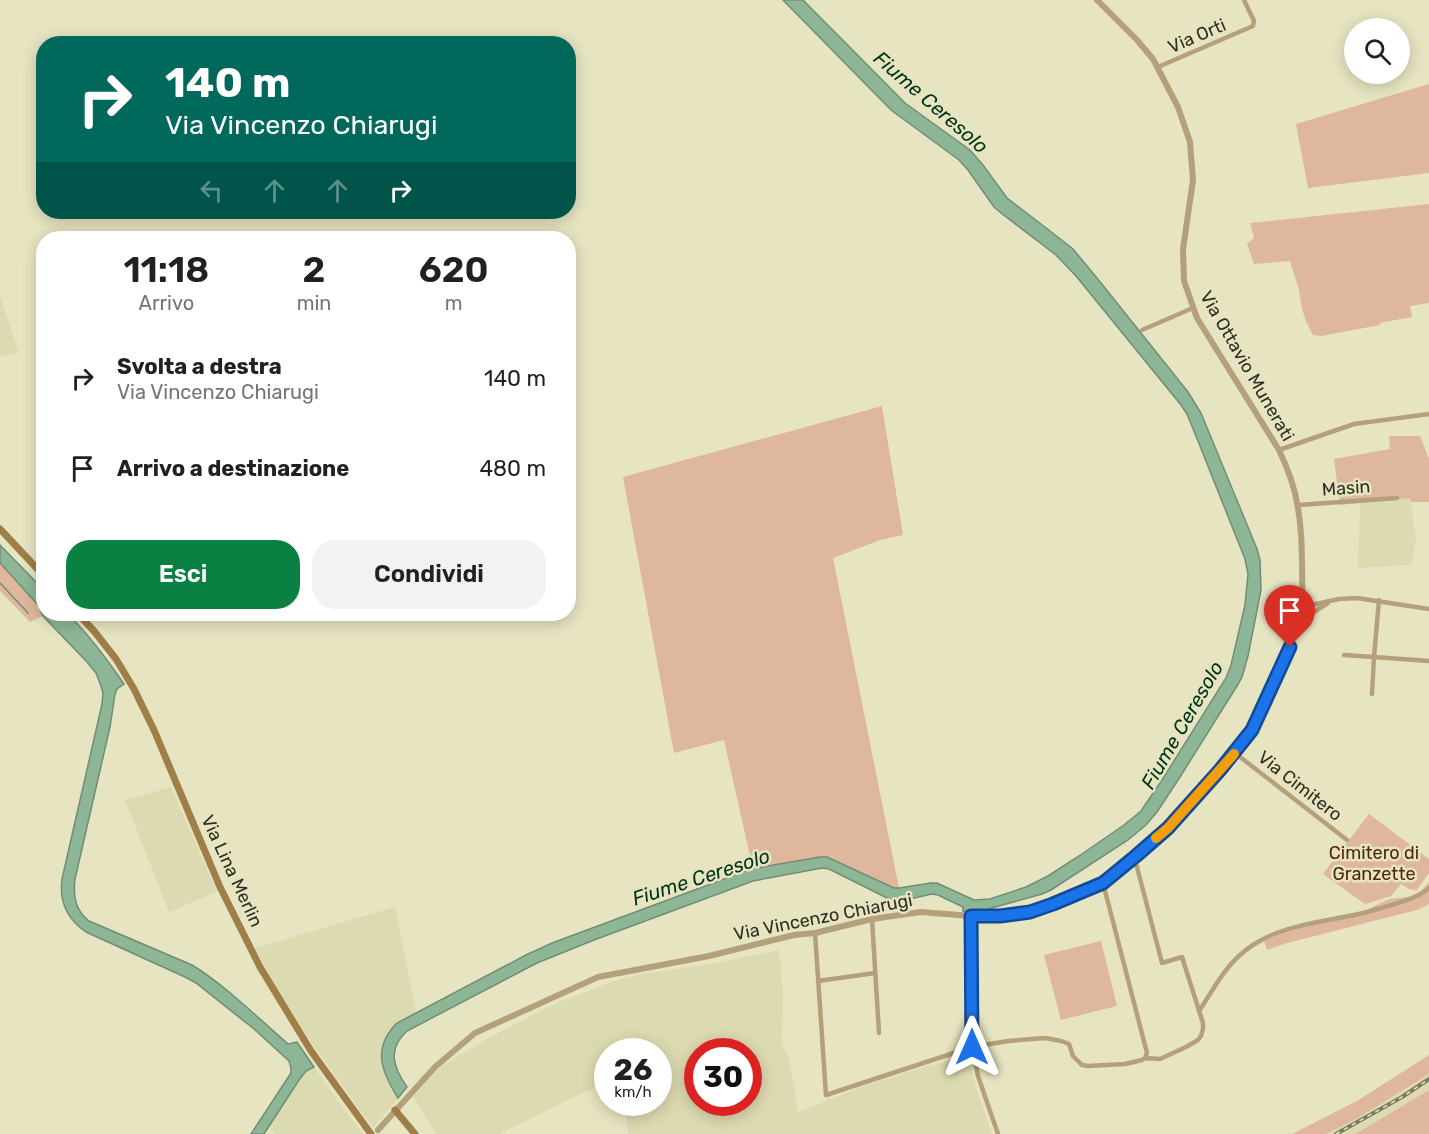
<!DOCTYPE html>
<html lang="it">
<style>
body{margin:0;font-family:Rubik,sans-serif;background:#f2f2f2;color:#202124;height:100vh;display:flex;flex-direction:column;font-size:22px;white-space:nowrap}
*{box-sizing:border-box;margin:0}
p{font-size:20px;color:#757577}
.icon{flex:none;width:33px;height:33px;fill:none;stroke:currentColor;stroke-width:2;stroke-linecap:round;stroke-linejoin:round}
.map{position:relative;flex:1;overflow:hidden}
.drawer{position:absolute;left:36px;top:231px;width:540px;height:390px;display:flex;flex-direction:column;background:#fff;border-radius:24px;box-shadow:0 3px 15px #0003}
.drawer>*{flex:none}
.guide{position:absolute;left:36px;top:36px;width:540px;height:183px;border-radius:24px;box-shadow:0 3px 15px #0003;background:#00695c;color:#fff;overflow:hidden}
.fabs{position:absolute;left:1344px;top:18px;display:grid;gap:12px}
.fabs a{display:grid;place-items:center;width:66px;height:66px;border-radius:50%;background:#fff;box-shadow:0 3px 15px #0003;font-size:30px}
.speed{position:absolute;left:594px;top:1038px;display:flex;gap:12px;font-size:30px;font-weight:700;text-align:center}
.speed>*{display:grid;place-content:center;width:78px;height:78px;border-radius:50%;background:#fff;box-shadow:0 3px 15px #0003;line-height:1}
.speed small{font-size:15px;font-weight:400}
.speed .limit{border:9px solid #d22;background:#fff;color:#111}
.pin{position:absolute;display:grid;place-items:center;width:51px;height:51px;color:#fff;margin:-62px -26px;border-radius:50% 50% 50% 0;rotate:-45deg;box-shadow:0 0 6px #0007}
.pin .icon{rotate:45deg}
.me{position:absolute;width:66px;margin:-33px;rotate:0deg;stroke-linejoin:round;filter:drop-shadow(0 0 4px #0008)}
.turn{display:flex;align-items:center;gap:21px;height:126px;padding:0 30px;font-size:27px}
.turn .icon{width:78px;height:78px;stroke-width:2.5}
.turn b{display:block;font-size:42px;line-height:51px}
.lanes{display:flex;align-items:center;height:57px;padding:0 30px;background:#0003;justify-content:center;gap:30px;direction:ltr}
.lanes .off{opacity:.35}
.eta{display:flex;justify-content:space-evenly;align-items:center;height:102px;text-align:center}
.eta b{font-size:36px;font-weight:600;line-height:42px}
.button{display:flex;gap:12px;margin-top:auto;padding:12px 30px}
.button a{flex:1;height:69px;border-radius:24px;background:#0b8043;color:#fff;font-size:24px;font-weight:600;line-height:69px;text-align:center}
.button a+a{background:#f2f2f2;color:#202124}
ul{padding:0;list-style:none}
li{display:flex;align-items:center;gap:18px;height:90px;padding:0 30px}
li div{flex:1}
li b{display:block;font-size:22px}
li em{font-style:normal}
.map>svg:first-child{display:block}
.built{fill:#dcdab0;fill-rule:evenodd}
.green{fill:#deb79d}
.water{fill:#8db697;stroke:#718d74;stroke-width:1.5}
.lines{fill:none;stroke-linecap:round;stroke-linejoin:round}
.stream{stroke:#718d74;stroke-width:1.5}
.minor{stroke:#b5a07c;stroke-width:4.5}
.tertiary{stroke:#b5a07c;stroke-width:6}
.secondary{stroke:#9f7e47;stroke-width:7}
.rail-casing{stroke:#7b7964;stroke-width:4}
.rail{stroke:#e7e4c2;stroke-width:1.5;stroke-dasharray:4.5;stroke-linecap:butt}
.route-casing{stroke:#114b97;stroke-width:15}
.route{stroke:#1a73e8;stroke-width:10}
.slow{stroke:#f59e0b;stroke-width:10}
.labels{text-anchor:middle;stroke-width:5;stroke-linejoin:round;paint-order:stroke}
.street-label{font-size:18px;fill:#2f2e21;stroke:#e7e4c2}
.park-label{font-size:18px;fill:#4f2704;stroke:#e7e4c2}
.water-label{font-size:20px;font-style:italic;fill:#003416;stroke:#e7e4c2}
</style>
<div class="map">
<svg width="1429" height="1134" viewBox="0 0 1429 1134">
<rect width="100%" height="100%" fill="#e7e4c2"/>
<g class="built">
<polygon points="0,296 19,353 0,357"/>
<polygon points="1410,498 1416,539 1411,565 1358,568 1360,503"/>
<polygon points="171,787 217,892 169,912 125,800"/>
<polygon points="395,907 416,1012 397,1023 382,1050 381,1060 384,1072 387,1080 398,1098 373,1128 313,1045 276,986 255,948"/>
<path d="M779 950 783 993 782 1044 789 1058 798 1112 826 1101 828 1098 832 1099 861 1087 924 1067 968 1056 975 1085 992 1134H628L626 1103 658 1102V1052H608L607 1081 499 1134H436L413 1097 436 1071 458 1056 507 1028 559 1002 611 982 636 975 710 964ZM698 1052H748V1102H698Z"/>
<polygon points="314,1067 330,1090 363,1134 276,1134 269,1127 299,1080 306,1071"/>
<polygon points="1429,1074 1429,1090 1364,1129 1355,1134 1326,1134 1358,1118"/>
</g>
<g class="green">
<polygon points="1429,84 1429,173 1308,188 1296,124"/>
<polygon points="1429,204 1429,303 1410,306 1412,317 1379,323 1380,325 1321,336 1313,335 1306,321 1302,309 1299,290 1290,261 1254,264 1247,244 1254,238 1250,223"/>
<polygon points="882,406 903,535 880,540 833,558 899,888 894,888 827,857 820,857 753,869 724,740 674,753 623,477"/>
<polygon points="1389,436 1420,436 1429,459 1429,502 1411,502 1410,498 1340,505 1334,459 1390,449"/>
<polygon points="0,563 38,605 43,616 30,622 0,591"/>
<polygon points="1369,814 1429,859 1429,873 1416,891 1412,889 1411,890 1401,884 1391,896 1365,904 1323,874"/>
<polygon points="1429,882 1429,904 1417,910 1287,943 1267,950 1264,941 1283,933 1360,913 1389,899 1417,896"/>
<polygon points="1101,941 1117,1006 1061,1020 1044,955"/>
<polygon points="1429,1055 1429,1074 1358,1118 1326,1134 1292,1134 1357,1101"/>
<polygon points="1429,1090 1429,1134 1355,1134 1364,1129"/>
</g>
<g class="water">
<path d="M783 0H803L905 103 970 150 983 165 1007 198 1054 234 1073 249 1097 278 1188 392 1201 413 1257 549 1260 560 1261 590 1248 656 1242 677 1237 686 1180 777 1157 812 1146 825 1128 840 1051 890 1042 894 988 909 986 913 963 911V907L938 895 932 894 905 900H891L829 869 822 868 753 881 594 940 537 963 407 1031C387 1049 393 1067 407 1087L398 1098C381 1071 372 1048 397 1023L526 955 552 943 751 869 820 857H827L894 888H899L931 883H937L974 900 990 899 1026 887 1048 876 1079 856 1124 825 1141 811 1162 780 1226 678 1231 665 1245 605 1248 574 1245 559 1196 436 1187 414 1181 405 1076 276 1056 255 1001 213 994 207 968 170 959 160 891 110Z"/>
<path d="M0 545 43 589 44 614H68C89 635 107 659 124 684L117 689 115 694 110 727 75 879C73 896 75 910 89 921L192 965C225 985 258 1018 288 1044L297 1042 314 1067 306 1071 299 1080 264 1134H251L291 1073V1068L289 1061 254 1029 196 983 185 977 86 932C67 919 59 901 62 879L102 704 103 693 101 686 96 673 87 662 43 616 38 605 0 563Z"/>
</g>
<g class="lines">
<polyline class="stream" points="0,583 28,613"/>
<g class="minor">
<polyline points="1158,67 1253,26 1254,21 1244,0"/>
<polyline points="1142,330 1193,308"/>
<polyline points="1279,450 1354,424 1429,414"/>
<polyline points="1298,505 1397,498"/>
<polyline points="1379,600 1374,657 1429,661"/>
<polyline points="1307,606 1339,599 1357,598 1429,609"/>
<polyline points="1309,615 1328,603"/>
<polyline points="1344,655 1374,657 1372,694"/>
<polyline points="1235,753 1347,840"/>
<polyline points="1103,883 1147,1053 1145,1058"/>
<polyline points="971,916 972,1047 978,1076 998,1134"/>
<polyline points="872,919 879,1033"/>
<polyline points="815,933 826,1095 972,1047 1008,1041 1045,1038 1061,1041 1069,1044 1073,1056 1082,1065 1088,1066 1125,1064 1142,1060 1145,1058 1160,1059 1186,1047 1198,1040 1201,1036 1203,1029 1203,1023 1182,957 1162,963 1137,867 1133,858"/>
<polyline points="818,981 875,973"/>
<path d="M1199 1011C1212 992 1223 970 1240 955 1277 921 1333 923 1378 909 1396 903 1415 900 1429 888"/>
</g>
<g class="tertiary">
<path d="M1097 0 1137 40 1153 59 1178 107 1190 142 1193 180 1183 249 1184 281 1197 318 1279 450C1287 467 1294 484 1297 503 1304 537 1301 572 1303 607"/>
<circle cx="1306" cy="611" r="5"/>
<polyline points="378,1130 435,1067 475,1033 598,977 709,956 794,935 815,933 872,919 921,912 971,916 1000,916 1030,912 1053,904 1103,883 1137,855 1168,828 1235,753 1252,730 1263,710 1282,667 1302,615"/>
</g>
<g class="secondary">
<polyline points="0,529 44,576"/>
<polyline points="78,614 94,631 116,659 134,689 154,730 220,887 260,967 311,1051 371,1134"/>
<polyline points="395,1110 415,1134"/>
</g>
<g class="rail-casing">
<polyline id="rail" points="1336,1134 1402,1097 1429,1079"/>
</g>
<use href="#rail" class="rail"/>
</g>
<g class="lines">
<g class="route-casing">
<polyline id="route" points="972,1047 971,916 1000,916 1030,912 1053,904 1103,883 1137,855 1168,828 1220,770 1252,730 1290,647"/>
</g>
<use href="#route" class="route"/>
<polyline class="slow" points="1156,838 1168,828 1234,754"/>
</g>
<g class="labels">
<g class="street-label">
<text transform="translate(1197 36) rotate(-23)" y="6">Via Orti</text>
<text transform="translate(1247 366) rotate(60)" y="6">Via Ottavio Munerati</text>
<text transform="translate(1346 488) rotate(-4)" y="6">Masin</text>
<text transform="translate(1300 786) rotate(38)" y="6">Via Cimitero</text>
<text transform="translate(232 871) rotate(65)" y="6">Via Lina Merlin</text>
<text transform="translate(823 917) rotate(-11)" y="6">Via Vincenzo Chiarugi</text>
</g>
<g class="park-label">
<text x="1374" y="859">Cimitero di<tspan x="1374" dy="21">Granzette</tspan></text>
</g>
<g class="water-label">
<text transform="translate(931 102) rotate(41)" y="7">Fiume Ceresolo</text>
<text transform="translate(1182 725) rotate(-60)" y="7">Fiume Ceresolo</text>
<text transform="translate(701 877) rotate(-18)" y="7">Fiume Ceresolo</text>
</g>
</g>
</svg>
<div class="fabs">
<a><svg class="icon" aria-label="search" viewBox="0 0 24 24"><circle cx="10" cy="10" r="6"/><path d="M15 15l6 6"/></svg></a>
</div>
<div class="speed"><div>26<small>km/h</small></div><div class="limit">30</div></div>
<div class="pin" style="left:1290px;top:647px;background:#d93025"><svg class="icon" aria-label="arrive" viewBox="0 0 24 24"><path d="M6 21V4h12l-3 4 3 4H6"/></svg></div>
<svg class="me" style="left:972px;top:1047px" viewBox="-20 -20 40 40"><path d="M0-17L14 15 0 8-14 15z" fill="#1a73e8" stroke="#fff" stroke-width="4"/></svg>
<div class="guide">
<div class="turn"><svg class="icon" aria-label="right" viewBox="0 0 24 24"><path d="M7 20v-9h11M14 6l5 5-5 5"/></svg><div><b>140 m</b>Via Vincenzo Chiarugi</div></div>
<div class="lanes"><svg class="icon off" aria-label="left" viewBox="0 0 24 24"><path d="M17 20v-9H6M10 6l-5 5 5 5"/></svg><svg class="icon off" aria-label="ahead" viewBox="0 0 24 24"><path d="M12 20V5M6 11l6-6 6 6"/></svg><svg class="icon off" aria-label="ahead" viewBox="0 0 24 24"><path d="M12 20V5M6 11l6-6 6 6"/></svg><svg class="icon" aria-label="right" viewBox="0 0 24 24"><path d="M7 20v-9h11M14 6l5 5-5 5"/></svg></div>
</div>
<section class="drawer">
<div class="eta">
<div><b>11:18</b><p>Arrivo</p></div>
<div><b>2</b><p>min</p></div>
<div><b>620</b><p>m</p></div>
</div>
<ul>
<li><svg class="icon" aria-label="right" viewBox="0 0 24 24"><path d="M7 20v-9h11M14 6l5 5-5 5"/></svg><div><b>Svolta a destra</b><p>Via Vincenzo Chiarugi</p></div><em>140 m</em></li>
<li><svg class="icon" aria-label="arrive" viewBox="0 0 24 24"><path d="M6 21V4h12l-3 4 3 4H6"/></svg><div><b>Arrivo a destinazione</b></div><em>480 m</em></li>
</ul>
<div class="button"><a>Esci</a><a>Condividi</a></div>
</section>
</div>
